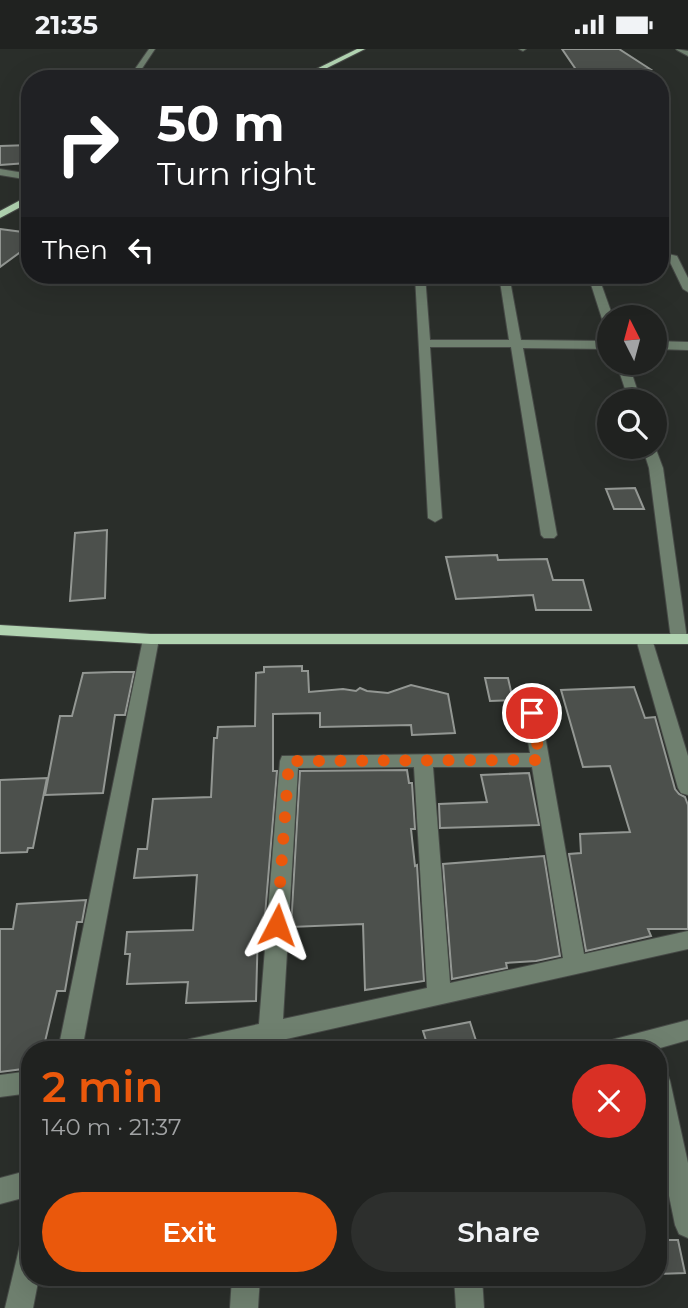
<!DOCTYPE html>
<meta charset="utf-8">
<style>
body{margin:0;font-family:Montserrat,sans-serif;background:#2d2f2d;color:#f1f3f6;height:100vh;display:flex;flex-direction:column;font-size:26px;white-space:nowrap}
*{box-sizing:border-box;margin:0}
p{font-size:23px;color:#a2a4a5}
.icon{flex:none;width:38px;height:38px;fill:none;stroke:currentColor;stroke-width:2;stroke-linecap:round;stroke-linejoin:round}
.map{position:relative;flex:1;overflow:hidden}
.panel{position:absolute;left:21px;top:992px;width:646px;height:245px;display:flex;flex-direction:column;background:#202220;border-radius:28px;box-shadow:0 7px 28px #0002,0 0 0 2px #3d3f3e}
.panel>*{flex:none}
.guide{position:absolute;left:21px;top:21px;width:648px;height:214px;border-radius:28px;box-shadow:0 7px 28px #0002,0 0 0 2px #3d3f3e;background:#202124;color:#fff;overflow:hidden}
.needle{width:46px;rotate:354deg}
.tools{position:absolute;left:597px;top:256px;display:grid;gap:14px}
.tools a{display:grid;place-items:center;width:70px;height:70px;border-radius:50%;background:#202220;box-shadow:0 7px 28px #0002,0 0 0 2px #3d3f3e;font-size:35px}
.pin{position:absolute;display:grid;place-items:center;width:60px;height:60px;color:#fff;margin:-30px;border:4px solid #fff;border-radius:50%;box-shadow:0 2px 7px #0007}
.me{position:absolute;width:77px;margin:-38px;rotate:4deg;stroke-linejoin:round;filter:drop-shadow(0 0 5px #0008)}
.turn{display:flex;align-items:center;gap:24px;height:147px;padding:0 21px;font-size:32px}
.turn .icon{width:91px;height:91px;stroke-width:2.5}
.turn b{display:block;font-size:49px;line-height:60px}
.then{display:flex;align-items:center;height:66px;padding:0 21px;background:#0003;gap:14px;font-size:26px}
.round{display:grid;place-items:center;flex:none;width:74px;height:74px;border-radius:37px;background:#2d2f2d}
.overview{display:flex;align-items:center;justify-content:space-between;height:119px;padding:0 21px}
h1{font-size:42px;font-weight:600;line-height:52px;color:#ea580c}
.primary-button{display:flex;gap:14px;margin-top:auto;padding:14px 21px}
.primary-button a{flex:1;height:80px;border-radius:42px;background:#ea580c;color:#fff;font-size:28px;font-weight:600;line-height:80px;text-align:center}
.primary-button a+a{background:#2d2f2d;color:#f1f3f6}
.status{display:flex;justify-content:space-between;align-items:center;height:49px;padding:0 35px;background:#202220;direction:ltr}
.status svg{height:19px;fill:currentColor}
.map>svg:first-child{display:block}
.building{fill:#4c504c;stroke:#939793;stroke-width:2}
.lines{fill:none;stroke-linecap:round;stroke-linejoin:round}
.minor-casing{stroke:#464946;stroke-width:2}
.major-casing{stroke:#464946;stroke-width:2}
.minor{fill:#6f806f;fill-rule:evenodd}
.major{fill:#b1d3b1;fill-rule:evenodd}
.route{stroke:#ea580c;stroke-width:12;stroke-dasharray:0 21.6}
</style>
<div class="status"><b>21:35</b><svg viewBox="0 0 49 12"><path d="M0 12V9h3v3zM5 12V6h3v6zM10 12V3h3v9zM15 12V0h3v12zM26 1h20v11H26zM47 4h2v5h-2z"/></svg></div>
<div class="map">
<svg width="688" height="1259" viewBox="0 0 688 1259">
<rect width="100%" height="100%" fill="#2a2e2a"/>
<g class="building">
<polygon points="562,0 619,0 650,20 577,22"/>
<polygon points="30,96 27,114 0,116 0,97"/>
<polygon points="0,180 30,184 30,196 0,218"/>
<polygon points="635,439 644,460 614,460 606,440"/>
<polygon points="107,481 105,549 70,552 75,484"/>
<polygon points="497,506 498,511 547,510 553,531 583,531 591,561 536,561 533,546 456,550 446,508"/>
<polygon points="302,617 302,622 308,622 309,643 343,640 356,642 360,639 367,642 388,644 411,636 448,645 455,684 412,686 411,676 320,678 320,664 273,665 273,722 277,722 264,879 258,879 256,952 186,954 188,933 127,935 130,905 125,905 127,883 193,881 197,826 134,829 138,800 147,800 153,750 211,748 214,689 217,689 218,678 255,677 256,624 264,623 264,618"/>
<polygon points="114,623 134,623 125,666 115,666 103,744 45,746 60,667 72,667 83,624"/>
<polygon points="485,629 508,629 513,651 490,652"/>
<polygon points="634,638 645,669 655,668 675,740 679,745 685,748 688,756 688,880 648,880 651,887 586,902 569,805 581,804 580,785 630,783 610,717 583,718 561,641"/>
<polygon points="407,721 409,734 412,734 415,780 411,780 415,817 417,816 424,932 365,941 363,875 291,878 300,722"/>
<polygon points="529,724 539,776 440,779 439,755 487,753 481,726"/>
<polygon points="47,729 33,799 28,799 27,803 0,804 0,731"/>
<polygon points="544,807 560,907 536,912 506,914 507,919 452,930 443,815"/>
<polygon points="86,851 82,873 77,873 65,942 57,942 43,1001 30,1001 30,1019 0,1023 0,880 13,880 17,855"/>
<polygon points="470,973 479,1001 429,1001 423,982"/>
<polygon points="658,1191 678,1191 685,1224 658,1225"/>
</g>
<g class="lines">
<g class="minor-casing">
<g id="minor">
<polygon points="149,0 155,0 135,30 128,30"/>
<polygon points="519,0 526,0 523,2"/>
<polygon points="676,0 688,2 688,7 677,1"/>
<polygon points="0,120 30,125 30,131 0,126"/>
<polygon points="668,205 677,207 688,229 688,243 683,240 667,207"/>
<polygon points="415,226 425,226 430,291 509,291 499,226 509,226 521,291 609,292 609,300 523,299 557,486 554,489 544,489 541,486 511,298 430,298 442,469 435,473 428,469"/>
<polygon points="588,226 598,226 613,268 609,268 609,276 603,273"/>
<polygon points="654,292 688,293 688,301 654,300"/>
<polygon points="616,313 628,313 641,352 629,352"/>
<polygon points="654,395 663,419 687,590 679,595 671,590 649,419 642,397"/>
<polygon points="151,585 159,590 82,1001 58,1001 143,590"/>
<polygon points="644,585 652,590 688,707 688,746 681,744 678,739 636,590"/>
<path d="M532 658 538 660 541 664 584 905 688 882V900L237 1001H178L182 993 190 990 259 975 280 712 282 707 530 704 523 664 526 660ZM414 718 427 939 283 970 298 719ZM433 718H532L563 909 450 934Z"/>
<polygon points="688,971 688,991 653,1001 603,1001 607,993 615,990"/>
<polygon points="658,1021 667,1024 670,1032 688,1114 688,1189 679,1185 675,1176 658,1093"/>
<polygon points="30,1022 30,1044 0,1048 0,1026"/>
<polygon points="30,1121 30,1147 0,1155 0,1129"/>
<polygon points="30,1192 30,1228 39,1228 33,1259 5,1259 20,1196"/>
<polygon points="232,1228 260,1228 258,1259 230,1259"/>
<polygon points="454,1228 482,1228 484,1259 456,1259"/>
</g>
</g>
<g class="major-casing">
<g id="major">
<polygon points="357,0 365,0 305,30 296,30"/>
<polygon points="30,146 30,153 0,169 0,162"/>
<polygon points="0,576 151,585 688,585 688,595 151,595 0,586"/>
</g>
</g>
<use href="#minor" class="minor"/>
<use href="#major" class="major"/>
</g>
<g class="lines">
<polyline class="route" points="277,876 289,712 540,711 532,664"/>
</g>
</svg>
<div class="tools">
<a><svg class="needle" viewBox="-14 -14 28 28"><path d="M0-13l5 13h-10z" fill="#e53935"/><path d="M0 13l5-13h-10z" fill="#a2a4a5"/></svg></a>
<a><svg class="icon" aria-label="search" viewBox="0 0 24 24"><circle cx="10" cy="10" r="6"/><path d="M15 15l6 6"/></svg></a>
</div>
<div class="pin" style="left:532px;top:664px;background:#d93025"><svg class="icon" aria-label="arrive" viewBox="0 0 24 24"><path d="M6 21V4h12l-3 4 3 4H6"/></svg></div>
<svg class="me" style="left:277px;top:876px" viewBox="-20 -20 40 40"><path d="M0-17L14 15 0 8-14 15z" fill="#ea580c" stroke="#fff" stroke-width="4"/></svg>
<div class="guide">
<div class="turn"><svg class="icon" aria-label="right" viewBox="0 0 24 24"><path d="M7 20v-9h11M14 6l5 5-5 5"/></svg><div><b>50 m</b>Turn right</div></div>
<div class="then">Then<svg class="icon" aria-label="left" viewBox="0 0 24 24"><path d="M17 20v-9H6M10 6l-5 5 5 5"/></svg></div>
</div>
<section class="panel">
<div class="overview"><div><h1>2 min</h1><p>140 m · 21:37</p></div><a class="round" style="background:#d93025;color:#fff"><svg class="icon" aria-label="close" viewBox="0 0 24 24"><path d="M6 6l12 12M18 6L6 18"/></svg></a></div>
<div class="primary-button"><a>Exit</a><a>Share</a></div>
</section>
</div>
